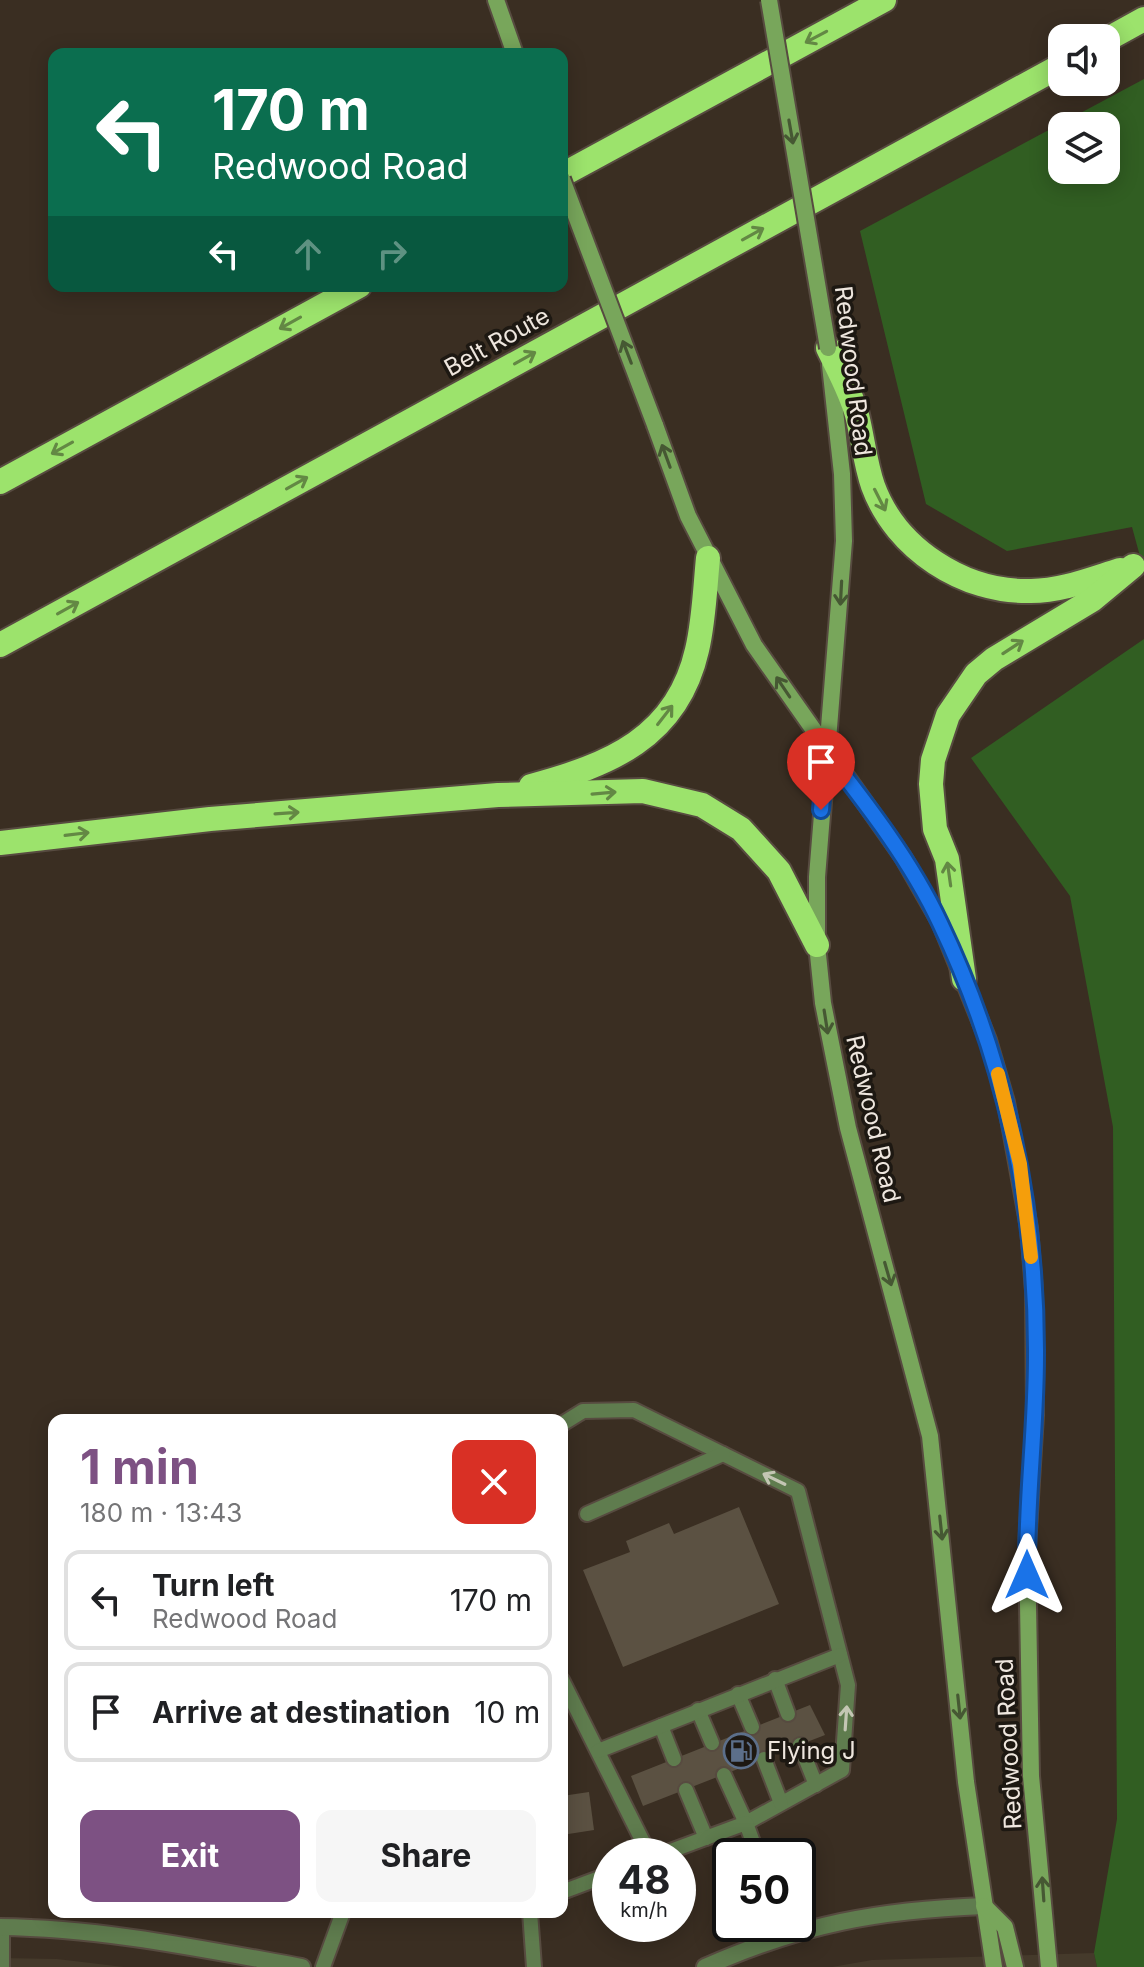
<!DOCTYPE html>
<meta charset="utf-8">
<style>
body{margin:0;font-family:Inter,sans-serif;background:#f6f6f6;color:#202124;height:100vh;display:flex;flex-direction:column;font-size:30px;white-space:nowrap}
*{box-sizing:border-box;margin:0}
p{font-size:26px;color:#757577}
.icon{flex:none;width:44px;height:44px;fill:none;stroke:currentColor;stroke-width:2;stroke-linecap:round;stroke-linejoin:round}
.map{position:relative;flex:1;overflow:hidden}
.details{position:absolute;left:48px;top:1414px;width:520px;height:504px;display:flex;flex-direction:column;background:#fff;border-radius:16px;box-shadow:0 4px 20px #0003}
.details>*{flex:none}
.guide{position:absolute;left:48px;top:48px;width:520px;height:244px;border-radius:16px;box-shadow:0 4px 20px #0003;background:#0b6e4f;color:#fff;overflow:hidden}
.buttons{position:absolute;left:1048px;top:24px;display:grid;gap:16px}
.buttons a{display:grid;place-items:center;width:72px;height:72px;border-radius:16px;background:#fff;box-shadow:0 4px 20px #0003;font-size:40px}
.speed{position:absolute;left:592px;top:1838px;display:flex;gap:16px;font-size:40px;font-weight:700;text-align:center}
.speed>*{display:grid;place-content:center;width:104px;height:104px;border-radius:50%;background:#fff;box-shadow:0 4px 20px #0003;line-height:1}
.speed small{font-size:20px;font-weight:400}
.speed .limit{border:4px solid #111;border-radius:12px;background:#fff;color:#111}
.pin{position:absolute;display:grid;place-items:center;width:68px;height:68px;color:#fff;margin:-82px -34px;border-radius:50% 50% 50% 0;rotate:-45deg;box-shadow:0 0 8px #0007}
.pin .icon{rotate:45deg}
.me{position:absolute;width:88px;margin:-44px;rotate:0deg;stroke-linejoin:round;filter:drop-shadow(0 0 6px #0008)}
.turn{display:flex;align-items:center;gap:28px;height:168px;padding:0 32px;font-size:36px}
.turn .icon{width:104px;height:104px;stroke-width:2.5}
.turn b{display:block;font-size:56px;line-height:68px}
.lanes{display:flex;align-items:center;height:76px;padding:0 32px;background:#0003;justify-content:center;gap:40px;direction:ltr}
.lanes .off{opacity:.35}
.round{display:grid;place-items:center;flex:none;width:84px;height:84px;border-radius:16px;background:#f6f6f6}
.overview{display:flex;align-items:center;justify-content:space-between;height:136px;padding:0 32px}
h1{font-size:48px;font-weight:700;line-height:60px;color:#7d5183}
.button{display:flex;gap:16px;margin-top:auto;padding:16px 32px}
.button a{flex:1;height:92px;border-radius:16px;background:#7d5183;color:#fff;font-size:32px;font-weight:700;line-height:92px;text-align:center}
.button a+a{background:#f6f6f6;color:#202124}
ul{padding:0;list-style:none}
li{display:flex;align-items:center;gap:24px;height:100px;margin:0 16px 12px;padding:0 16px;border:4px solid #e0e0e0;border-radius:16px}
li div{flex:1}
li b{display:block;font-size:30px}
li em{font-style:normal}
.map>svg:first-child{display:block}
.industrial{fill:#453a2b}
.green{fill:#315e22;fill-rule:evenodd}
.building{fill:#5b5142}
.lines{fill:none;stroke-linecap:round;stroke-linejoin:round}
.lane-casing{stroke:#574b40;stroke-width:18}
.street-casing{stroke:#574b40;stroke-width:20}
.secondary-casing{stroke:#574b40;stroke-width:20}
.highway-casing{stroke:#574b40;stroke-width:28}
.lane{stroke:#5f7c4e;stroke-width:14}
.street{stroke:#5f7c4e;stroke-width:16}
.secondary{stroke:#78a65b;stroke-width:16}
.highway{stroke:#9ce36c;stroke-width:24}
.secondary-bridge-casing{stroke:#574b40;stroke-width:20;stroke-linecap:butt}
.secondary-bridge{stroke:#78a65b;stroke-width:16}
.oneway{stroke:#638844}
.oneway2{stroke:#465833}
.oneway3{stroke:#c3c6b3}
.route-casing{stroke:#114b97;stroke-width:20}
.route{stroke:#1a73e8;stroke-width:14}
.slow{stroke:#f59e0b;stroke-width:14}
.labels{text-anchor:middle;stroke-width:7;stroke-linejoin:round;paint-order:stroke}
.street-label{font-size:24px;fill:#eee6de;stroke:#1d1812}
.poi-label{font-size:24px;fill:#eee6de;stroke:#1d1812;text-anchor:start}
</style>
<div class="map">
<svg width="1144" height="1967" viewBox="0 0 1144 1967">
<rect width="100%" height="100%" fill="#3a2e22"/>
<g class="industrial">
<polygon points="1094,1953 1097,1967 832,1967 872,1960"/>
<polygon points="0,1958 57,1959 124,1967 0,1967"/>
</g>
<g class="green">
<path d="M1144 79V571L1132 527 1007 551 926 504 860 231ZM1062 126H1106V170H1062Z"/>
<polygon points="1144,639 1144,1967 1097,1967 1094,1953 1117,1819 1113,1127 1070,896 971,758"/>
</g>
<g class="building">
<polygon points="739,1507 779,1604 623,1667 583,1570 630,1552 626,1541 669,1523 674,1534"/>
<polygon points="810,1705 825,1735 643,1806 631,1776"/>
<polygon points="589,1792 594,1830 562,1835 562,1796"/>
</g>
<g class="lines">
<g class="lane-casing">
<g id="lane">
<polyline points="562,1424 583,1411 634,1410 798,1491 848,1685 842,1770 746,1823 724,1775"/>
<polyline points="587,1514 723,1454"/>
<polyline points="775,1679 788,1714"/>
<polyline points="562,1680 650,1856"/>
<polyline points="738,1694 752,1727"/>
<polyline points="698,1710 712,1743"/>
<polyline points="661,1726 674,1759"/>
<polyline points="800,1745 816,1785"/>
<polyline points="598,1751 840,1655"/>
<polyline points="764,1759 781,1803"/>
<polyline points="686,1790 706,1838"/>
<polyline points="657,1856 746,1823 758,1856"/>
<polyline points="562,1892 610,1874"/>
<polyline points="530,1912 534,1967"/>
<polyline points="2,1927 2,1967"/>
<polyline points="323,1967 343,1912"/>
</g>
</g>
<g class="street-casing">
<g id="street">
<path d="M0 1927C102 1928 202 1949 302 1967"/>
<path d="M705 1967C802 1924 879 1910 984 1906"/>
</g>
</g>
<g class="secondary-casing">
<g id="secondary">
<polyline points="496,0 515,54"/>
<polyline points="830,365 842,474 844,541 817,877 817,945 823,1003 848,1128 930,1436 966,1782 994,1967"/>
<polyline points="655,425 688,516 754,645 903,857 940,922 988,1040 1006,1102 1029,1228 1034,1291 1035,1415 1027,1547 1031,1776 1049,1967"/>
<polyline points="984,1906 1005,1927 1015,1967"/>
</g>
</g>
<g class="highway-casing">
<g id="highway">
<polyline points="1106,40 1144,19"/>
<polyline points="562,175 884,0"/>
<path d="M828 348C838 369 851 392 857 415 863 439 865 463 873 486 896 549 964 593 1031 591 1061 591 1091 579 1120 570"/>
<polyline points="0,482 359,286"/>
<polyline points="0,645 1062,65"/>
<path d="M531 786C609 765 677 738 697 650 704 621 705 588 708 558"/>
<polyline points="0,843 210,819 498,795 643,791 702,805 741,829 779,871 817,945"/>
<polyline points="964,979 947,859 935,829 931,784 933,760 948,715 976,674 994,659 1092,600 1133,566"/>
</g>
</g>
<use href="#lane" class="lane"/>
<use href="#street" class="street"/>
<use href="#secondary" class="secondary"/>
<use href="#highway" class="highway"/>
<g class="secondary-bridge-casing">
<g id="secondary-bridge">
<polyline points="769,0 828,348"/>
<polyline points="562,179 655,425"/>
</g>
</g>
<use href="#secondary-bridge" class="secondary-bridge"/>
</g>
<defs><path id="oneway-shaft" d="M-6 0H5M1.5-3L5.5 0L1.5 3" fill="none" stroke-width="1.6" stroke-linecap="round" stroke-linejoin="round" transform="scale(2)"/></defs>
<g class="oneway">
<use href="#oneway-shaft" transform="translate(816 37) rotate(152)"/>
<use href="#oneway-shaft" transform="translate(753 234) rotate(-29)"/>
<use href="#oneway-shaft" transform="translate(290 323) rotate(151)"/>
<use href="#oneway-shaft" transform="translate(525 358) rotate(-29)"/>
<use href="#oneway-shaft" transform="translate(62 448) rotate(151)"/>
<use href="#oneway-shaft" transform="translate(297 483) rotate(-29)"/>
<use href="#oneway-shaft" transform="translate(880 500) rotate(63)"/>
<use href="#oneway-shaft" transform="translate(68 608) rotate(-29)"/>
<use href="#oneway-shaft" transform="translate(1013 647) rotate(-33)"/>
<use href="#oneway-shaft" transform="translate(665 715) rotate(-52)"/>
<use href="#oneway-shaft" transform="translate(604 793) rotate(-5)"/>
<use href="#oneway-shaft" transform="translate(287 813) rotate(-4)"/>
<use href="#oneway-shaft" transform="translate(77 834) rotate(-7)"/>
<use href="#oneway-shaft" transform="translate(949 874) rotate(-98)"/>
</g>
<g class="oneway2">
<use href="#oneway-shaft" transform="translate(791 132) rotate(80)"/>
<use href="#oneway-shaft" transform="translate(627 352) rotate(-111)"/>
<use href="#oneway-shaft" transform="translate(666 456) rotate(-110)"/>
<use href="#oneway-shaft" transform="translate(841 593) rotate(93)"/>
<use href="#oneway-shaft" transform="translate(783 687) rotate(-124)"/>
<use href="#oneway-shaft" transform="translate(826 1022) rotate(81)"/>
<use href="#oneway-shaft" transform="translate(888 1274) rotate(74)"/>
<use href="#oneway-shaft" transform="translate(941 1528) rotate(84)"/>
<use href="#oneway-shaft" transform="translate(959 1707) rotate(84)"/>
<use href="#oneway-shaft" transform="translate(1043 1889) rotate(-94)"/>
</g>
<g class="oneway3">
<use href="#oneway-shaft" transform="translate(774 1479) rotate(-154)"/>
<use href="#oneway-shaft" transform="translate(846 1718) rotate(-86)"/>
</g>
<g class="lines">
<g class="route-casing">
<path id="route" d="M821 810 826 752C868 806 911 861 940 923 1005 1059 1037 1207 1036 1357 1036 1430 1026 1503 1027 1575"/>
</g>
<use href="#route" class="route"/>
<polyline class="slow" points="998,1074 1020,1164 1031,1257"/>
</g>
<defs>
<g id="fuel-ring" transform="scale(1.8)"><circle r="9.5" fill="#1d1812" stroke="#5c6f8a" stroke-width="1.5"/><path d="M-5.5-6h7V0h2V4h1.3V-2.5L3-4.5l.8-.8L6-3V5H2.5V1h-1V6h-7ZM-4.2-4.7v3.2H.2V-4.7Z" fill="#5c6f8a"/></g>
</defs>
<g fill-rule="evenodd">
<use href="#fuel-ring" x="741" y="1751"/>
</g>
<g class="labels">
<g class="street-label">
<text transform="translate(497 342) rotate(-29)" y="8">Belt Route</text>
<text transform="translate(853 371) rotate(83)" y="8">Redwood Road</text>
<text transform="translate(873 1119) rotate(77)" y="8">Redwood Road</text>
<text transform="translate(1009 1744) rotate(-93)" y="8">Redwood Road</text>
</g>
<g class="poi-label">
<text x="767" y="1759">Flying J</text>
</g>
</g>
</svg>
<div class="buttons">
<a><svg class="icon" aria-label="sound" viewBox="0 0 24 24"><path d="M4 9h4l5-4v14l-5-4H4zM17 9q2 3 0 6"/></svg></a>
<a><svg class="icon" aria-label="layers" viewBox="0 0 24 24"><path d="M12 4l9 5-9 5-9-5zM3 14l9 5 9-5"/></svg></a>
</div>
<div class="speed"><div>48<small>km/h</small></div><div class="limit">50</div></div>
<div class="pin" style="left:821px;top:810px;background:#d93025"><svg class="icon" aria-label="arrive" viewBox="0 0 24 24"><path d="M6 21V4h12l-3 4 3 4H6"/></svg></div>
<svg class="me" style="left:1027px;top:1575px" viewBox="-20 -20 40 40"><path d="M0-17L14 15 0 8-14 15z" fill="#1a73e8" stroke="#fff" stroke-width="4"/></svg>
<div class="guide">
<div class="turn"><svg class="icon" aria-label="left" viewBox="0 0 24 24"><path d="M17 20v-9H6M10 6l-5 5 5 5"/></svg><div><b>170 m</b>Redwood Road</div></div>
<div class="lanes"><svg class="icon" aria-label="left" viewBox="0 0 24 24"><path d="M17 20v-9H6M10 6l-5 5 5 5"/></svg><svg class="icon off" aria-label="ahead" viewBox="0 0 24 24"><path d="M12 20V5M6 11l6-6 6 6"/></svg><svg class="icon off" aria-label="right" viewBox="0 0 24 24"><path d="M7 20v-9h11M14 6l5 5-5 5"/></svg></div>
</div>
<section class="details">
<div class="overview"><div><h1>1 min</h1><p>180 m · 13:43</p></div><a class="round" style="background:#d93025;color:#fff"><svg class="icon" aria-label="close" viewBox="0 0 24 24"><path d="M6 6l12 12M18 6L6 18"/></svg></a></div>
<ul>
<li><svg class="icon" aria-label="left" viewBox="0 0 24 24"><path d="M17 20v-9H6M10 6l-5 5 5 5"/></svg><div><b>Turn left</b><p>Redwood Road</p></div><em>170 m</em></li>
<li><svg class="icon" aria-label="arrive" viewBox="0 0 24 24"><path d="M6 21V4h12l-3 4 3 4H6"/></svg><div><b>Arrive at destination</b></div><em>10 m</em></li>
</ul>
<div class="button"><a>Exit</a><a>Share</a></div>
</section>
</div>
